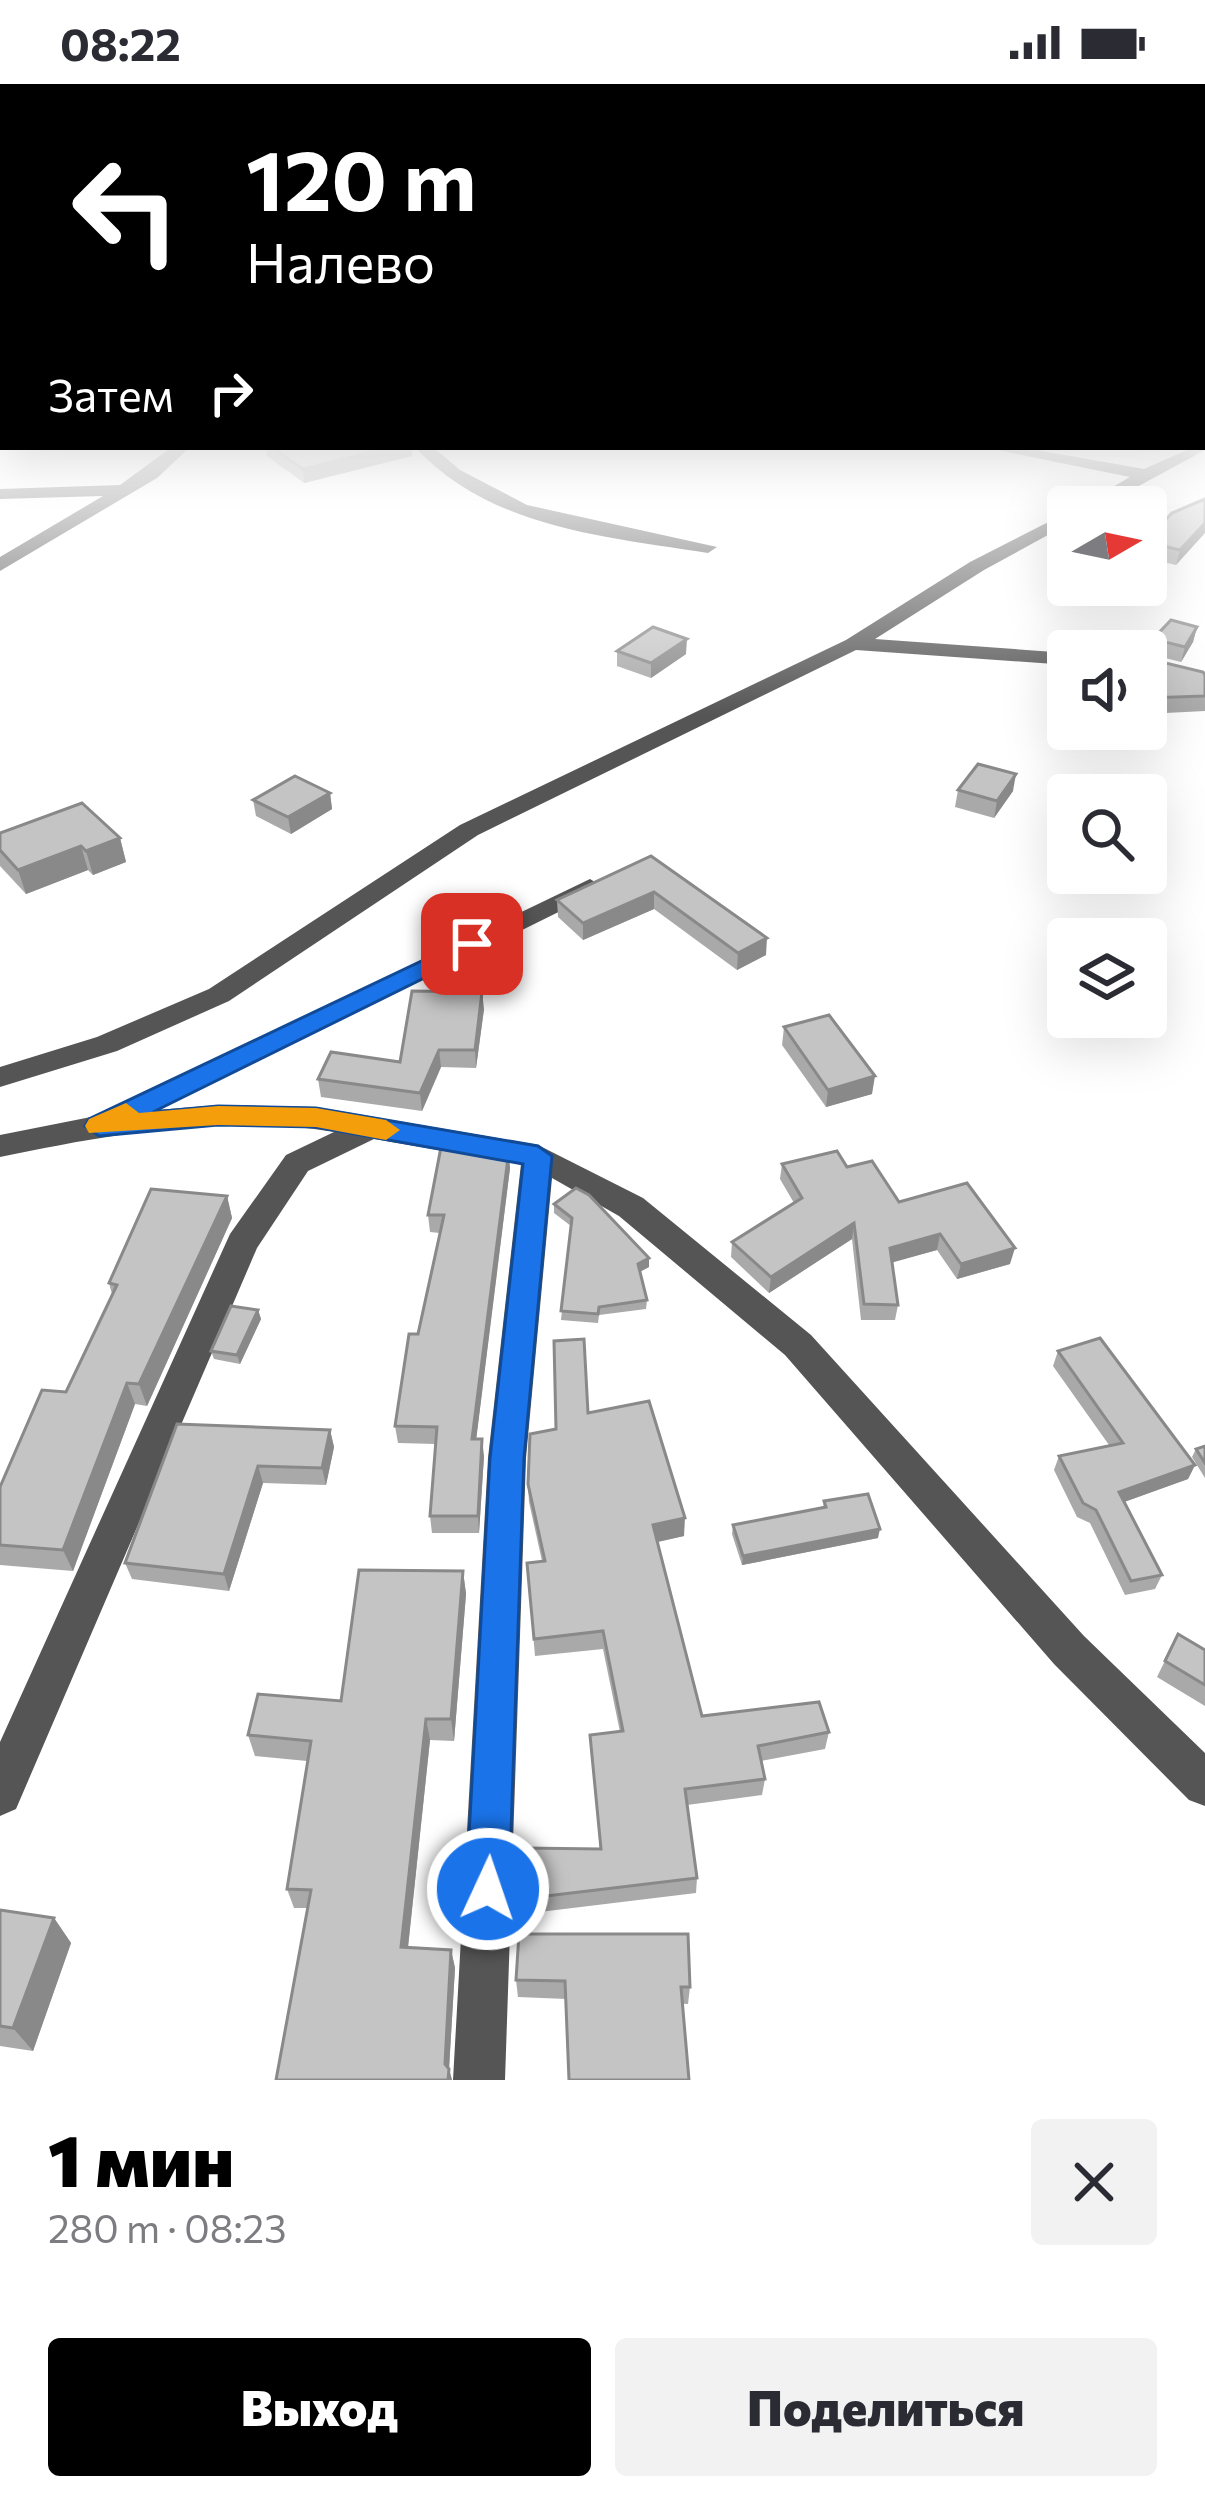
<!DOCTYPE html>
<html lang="ru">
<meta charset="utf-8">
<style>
body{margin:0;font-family:Commissioner,sans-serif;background:#f2f2f3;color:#2b2b33;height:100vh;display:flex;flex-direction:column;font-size:45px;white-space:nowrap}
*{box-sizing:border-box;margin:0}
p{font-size:39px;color:#7c7c81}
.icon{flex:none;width:66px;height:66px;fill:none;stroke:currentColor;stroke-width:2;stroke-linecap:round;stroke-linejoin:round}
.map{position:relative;height:1996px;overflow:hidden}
.drawer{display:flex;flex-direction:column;background:#fff;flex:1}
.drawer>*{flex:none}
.top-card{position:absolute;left:0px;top:0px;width:1206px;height:366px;box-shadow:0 12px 48px #0002;background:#000;color:#fff;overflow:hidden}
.needle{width:78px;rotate:81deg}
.buttons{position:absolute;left:1047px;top:402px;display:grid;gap:24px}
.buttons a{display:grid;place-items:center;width:120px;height:120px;border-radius:12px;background:#fff;box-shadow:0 12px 48px #0002;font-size:60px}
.pin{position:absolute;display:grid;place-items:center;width:102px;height:102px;color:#fff;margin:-51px;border-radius:24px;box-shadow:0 6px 18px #0006}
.me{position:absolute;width:132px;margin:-66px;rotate:3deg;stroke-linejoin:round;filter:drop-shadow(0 0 9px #0008)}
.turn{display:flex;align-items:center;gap:42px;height:252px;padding:0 48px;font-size:54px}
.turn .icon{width:156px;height:156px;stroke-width:2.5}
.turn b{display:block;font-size:84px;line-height:102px}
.then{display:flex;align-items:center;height:114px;padding:0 48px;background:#0003;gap:24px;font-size:45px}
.round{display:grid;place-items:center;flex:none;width:126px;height:126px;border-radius:12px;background:#f2f2f3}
.headline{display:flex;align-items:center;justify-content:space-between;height:204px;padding:0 48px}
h1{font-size:72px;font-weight:800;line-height:90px;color:#000}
.action{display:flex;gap:24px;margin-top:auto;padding:24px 48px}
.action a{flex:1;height:138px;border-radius:12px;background:#000;color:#fff;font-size:48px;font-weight:800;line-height:138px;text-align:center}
.action a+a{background:#f2f2f3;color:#2b2b33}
.status{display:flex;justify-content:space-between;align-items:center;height:84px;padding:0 60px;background:#fff;direction:ltr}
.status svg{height:33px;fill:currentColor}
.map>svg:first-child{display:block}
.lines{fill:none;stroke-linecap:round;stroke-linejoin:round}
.minor{fill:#555;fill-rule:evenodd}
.wall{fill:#a9a9a9}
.shaded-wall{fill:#898989}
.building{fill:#c4c4c4;stroke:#898989;stroke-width:3}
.route{fill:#1a73e8;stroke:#114b97;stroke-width:3}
.slow{fill:#f59e0b}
</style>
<div class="status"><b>08:22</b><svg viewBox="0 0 49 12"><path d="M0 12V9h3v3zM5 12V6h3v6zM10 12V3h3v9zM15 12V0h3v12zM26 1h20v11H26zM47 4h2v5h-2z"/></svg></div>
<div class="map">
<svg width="1205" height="1996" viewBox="0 0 1205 1996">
<rect width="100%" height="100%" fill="#fff"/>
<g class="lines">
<g class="minor">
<polygon points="1203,359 1205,366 1100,423 1078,423 1130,393 983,363 1019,363 1144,385"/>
<polygon points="172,363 190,363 157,394 0,487 0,473 103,412 0,415 0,405 120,401"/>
<path d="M415 363H433L460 386 527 421 717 463 708 469C606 453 489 444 415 363Z"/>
<polygon points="1068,428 1068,440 984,486 875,555 1068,569 1068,581 856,566 478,751 229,917 117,967 0,1003 0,983 97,953 209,905 460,741 846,556 970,478"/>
<path d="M590 795 603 803 599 808 157 1026 219 1021 316 1023 538 1061 643 1114 811 1251 1084 1552 1205 1669V1722L1189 1716 1054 1580 785 1271 619 1132 552 1094 526 1374 505 1996H453L488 1374 521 1080 374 1055 308 1087 257 1164 16 1725 0 1732V1658L230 1150 286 1071 334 1048C225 1029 107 1051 0 1073V1051L101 1031Z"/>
</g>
</g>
<g class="wall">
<polygon points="266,363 411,363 412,372 304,399 267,372"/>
<polygon points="1205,415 1176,481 1146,474 1146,456"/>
<polygon points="1197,543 1193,558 1181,578 1149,570 1153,555"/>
<polygon points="617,567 686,570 651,594 617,582"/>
<polygon points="1146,567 1149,575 1205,591 1205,627 1146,630"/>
<polygon points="958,706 1013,707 994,734 955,723"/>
<polygon points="330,709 332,725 291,750 256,732 253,716"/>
<polygon points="0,749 120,754 126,778 93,791 88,786 26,810 0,782"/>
<polygon points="651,772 766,871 737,886 654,825 583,856 558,833 557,816"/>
<polygon points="484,925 476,984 441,983 422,1027 321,1013 318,995 400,978"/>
<polygon points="784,943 872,1010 826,1023 782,961"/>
<polygon points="782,1080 847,1083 899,1118 1010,1180 957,1195 937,1166 892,1178 898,1221 895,1236 861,1236 852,1155 769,1209 731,1173 732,1158 794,1119 780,1095"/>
<polygon points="510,1084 476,1355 484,1372 479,1449 432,1449 430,1432 436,1360 398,1359 395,1342 418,1250 440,1149 430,1148 428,1131"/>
<polygon points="227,1112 232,1134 147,1322 135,1320 73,1487 0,1481 0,1403 66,1308 112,1210 109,1199"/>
<polygon points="554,1120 649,1183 640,1187 647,1216 646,1225 599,1231 598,1239 561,1236 571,1142 554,1129"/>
<polygon points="258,1226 261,1235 240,1280 214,1275 211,1267"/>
<polygon points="1058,1267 1195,1381 1188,1395 1124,1418 1162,1491 1155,1505 1125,1511 1090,1439 1077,1433 1054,1386 1059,1372 1109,1361 1053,1282"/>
<polygon points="588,1329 684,1452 658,1458 702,1632 829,1648 825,1665 761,1677 765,1695 762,1711 687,1721 697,1794 696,1809 523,1830 521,1815 600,1765 590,1651 620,1648 603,1565 535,1572 527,1479 542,1477 529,1418 528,1400 556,1345"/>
<polygon points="177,1340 330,1346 334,1363 326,1401 263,1399 229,1507 132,1495 125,1479"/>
<polygon points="1205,1362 1205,1394 1192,1373 1196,1365"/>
<polygon points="824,1417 878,1454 742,1481 732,1450 733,1441 823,1424"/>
<polygon points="463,1487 466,1510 454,1657 430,1656 408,1864 451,1866 455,1884 449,1985 452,1996 276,1996 307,1824 294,1824 287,1805 307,1677 255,1672 248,1651 341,1617"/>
<polygon points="1178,1550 1205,1566 1205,1622 1157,1593"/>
<polygon points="0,1825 54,1834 71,1859 33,1967 0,1962"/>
<polygon points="519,1850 690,1903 688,1920 518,1913 516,1896"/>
</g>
<g class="shaded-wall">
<polygon points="392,363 411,363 412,372 304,399 303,385"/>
<polygon points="1205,439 1205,449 1176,481 1180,466"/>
<polygon points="1197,543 1193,558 1181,578 1185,563"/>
<polygon points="687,555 686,570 651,594 651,579"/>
<polygon points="1016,690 1013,707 994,734 997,717"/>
<polygon points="330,709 332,725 291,750 288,733"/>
<polygon points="120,754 126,778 93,791 86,767"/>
<polygon points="81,762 88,786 26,810 18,786"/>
<polygon points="654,808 654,825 583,856 583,839"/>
<polygon points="767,854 766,871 737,886 738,869"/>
<polygon points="482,908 484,925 476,984 475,966"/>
<polygon points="439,966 441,983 422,1027 420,1009"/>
<polygon points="875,992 872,1010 826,1023 828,1006"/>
<polygon points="509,1066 510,1084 474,1373 472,1355"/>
<polygon points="227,1112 232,1134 147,1322 139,1300"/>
<polygon points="854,1139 852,1155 769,1209 771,1193"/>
<polygon points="940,1150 937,1166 887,1180 890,1164"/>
<polygon points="1015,1164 1010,1180 957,1195 961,1180"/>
<polygon points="649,1174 649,1183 638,1189 638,1180"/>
<polygon points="258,1226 261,1235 240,1280 237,1271"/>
<polygon points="127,1299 135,1320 73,1487 63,1466"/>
<polygon points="330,1346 334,1363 326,1401 322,1384"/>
<polygon points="482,1355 484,1372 479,1449 478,1432"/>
<polygon points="1195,1381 1188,1395 1113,1422 1119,1408"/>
<polygon points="258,1382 263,1399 229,1507 224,1490"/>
<polygon points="685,1434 684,1452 652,1459 653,1441"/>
<polygon points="880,1445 878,1454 742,1481 743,1472"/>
<polygon points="463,1487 466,1510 454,1657 451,1635"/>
<polygon points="426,1635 430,1656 406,1881 401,1863"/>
<polygon points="54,1834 71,1859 33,1967 13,1944"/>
<polygon points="451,1866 455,1884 449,1985 452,1996 448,1996 445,1980"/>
</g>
<g class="building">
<polygon points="271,363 392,363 303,385"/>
<polygon points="1205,415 1205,439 1180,466 1146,458 1146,456 1172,429"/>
<polygon points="1171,536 1197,543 1185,563 1153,555"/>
<polygon points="653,543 687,555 651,579 617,567"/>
<polygon points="1146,563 1149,575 1203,588 1205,591 1205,612 1146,614 1146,567 1142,567"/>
<polygon points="978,680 1016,690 997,717 958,706"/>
<polygon points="295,692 330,709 288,733 253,716"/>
<polygon points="82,719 120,754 86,767 81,762 18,786 0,766 0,749"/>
<polygon points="651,772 767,854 738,869 654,808 583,839 557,816"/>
<polygon points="412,907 482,908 475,966 439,966 420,1009 318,995 331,968 400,978"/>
<polygon points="829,931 875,992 828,1006 784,943"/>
<polygon points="441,1063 509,1066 472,1355 482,1355 478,1432 430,1432 437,1343 395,1342 409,1250 418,1250 444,1131 428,1131"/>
<polygon points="837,1067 847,1083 872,1077 899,1118 967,1099 1015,1164 961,1180 940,1150 890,1164 898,1221 864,1220 854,1139 771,1193 732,1158 802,1114 782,1080"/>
<polygon points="576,1104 589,1111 649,1174 638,1180 647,1216 599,1223 598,1230 561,1227 572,1134 554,1120"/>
<polygon points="151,1105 227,1112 139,1300 127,1299 63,1466 0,1461 0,1403 42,1306 66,1308 117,1201 109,1199"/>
<polygon points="231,1222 258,1226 237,1271 211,1267"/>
<polygon points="1100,1254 1195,1381 1119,1408 1162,1491 1131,1497 1096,1426 1083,1419 1059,1372 1123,1359 1058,1267"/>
<polygon points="584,1255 588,1329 649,1317 685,1434 653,1441 702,1632 819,1618 829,1648 758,1662 765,1695 685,1705 697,1794 521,1815 524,1764 601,1765 590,1651 623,1647 603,1547 534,1555 527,1479 545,1477 528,1400 530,1350 556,1345 554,1257"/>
<polygon points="177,1340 330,1346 322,1384 258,1382 224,1490 125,1479"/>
<polygon points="1205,1362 1205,1379 1196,1365"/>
<polygon points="868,1410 880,1445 743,1472 733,1441 826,1423 824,1417"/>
<polygon points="359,1486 463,1487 451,1635 426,1635 401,1863 451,1866 445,1980 449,1985 448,1996 276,1996 311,1806 287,1805 311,1657 248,1651 258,1610 341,1617"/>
<polygon points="1178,1550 1205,1566 1205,1601 1165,1577"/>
<polygon points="0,1826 54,1834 13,1944 0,1942"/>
<polygon points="519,1850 688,1850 690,1903 681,1903 689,1996 569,1996 565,1897 516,1896"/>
</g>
<linearGradient id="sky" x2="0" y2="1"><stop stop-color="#8cadcc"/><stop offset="0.56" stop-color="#fff"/><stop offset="1" stop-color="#fff" stop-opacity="0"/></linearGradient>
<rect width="1205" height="631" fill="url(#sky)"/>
<polygon class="route" points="472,853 481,855 484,860 481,866 153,1028 218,1022 316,1024 538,1062 552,1072 524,1374 509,1805 503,1820 488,1826 472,1820 466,1805 490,1374 523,1080 316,1043 218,1041 99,1052 85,1042 89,1035"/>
<polygon class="slow" points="126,1019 139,1029 218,1022 316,1024 386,1036 400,1046 386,1056 316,1043 218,1041 89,1049 85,1042 89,1035"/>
</svg>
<div class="buttons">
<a><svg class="needle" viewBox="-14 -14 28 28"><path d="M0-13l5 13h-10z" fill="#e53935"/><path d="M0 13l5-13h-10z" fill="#7c7c81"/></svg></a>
<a><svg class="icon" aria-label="sound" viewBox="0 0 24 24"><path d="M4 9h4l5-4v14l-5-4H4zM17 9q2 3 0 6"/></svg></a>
<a><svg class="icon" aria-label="search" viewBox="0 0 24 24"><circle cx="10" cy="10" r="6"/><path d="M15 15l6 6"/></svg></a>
<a><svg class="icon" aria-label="layers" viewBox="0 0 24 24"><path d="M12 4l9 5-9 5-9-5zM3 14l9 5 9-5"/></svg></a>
</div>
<div class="pin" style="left:472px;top:860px;background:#d93025"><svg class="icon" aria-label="arrive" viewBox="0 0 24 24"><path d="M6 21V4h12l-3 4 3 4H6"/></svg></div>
<svg class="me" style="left:488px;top:1805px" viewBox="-20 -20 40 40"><circle r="17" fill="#1a73e8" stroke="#fff" stroke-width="3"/><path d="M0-11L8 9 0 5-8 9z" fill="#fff"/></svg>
<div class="top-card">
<div class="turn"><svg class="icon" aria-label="left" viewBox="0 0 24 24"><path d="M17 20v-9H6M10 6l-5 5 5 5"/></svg><div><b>120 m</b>Налево</div></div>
<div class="then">Затем<svg class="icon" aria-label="right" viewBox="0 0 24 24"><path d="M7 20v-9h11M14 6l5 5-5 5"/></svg></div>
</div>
</div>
<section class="drawer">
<div class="headline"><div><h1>1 мин</h1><p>280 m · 08:23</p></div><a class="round"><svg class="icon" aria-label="close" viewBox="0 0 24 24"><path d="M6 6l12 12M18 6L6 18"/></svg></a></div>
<div class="action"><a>Выход</a><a>Поделиться</a></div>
</section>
